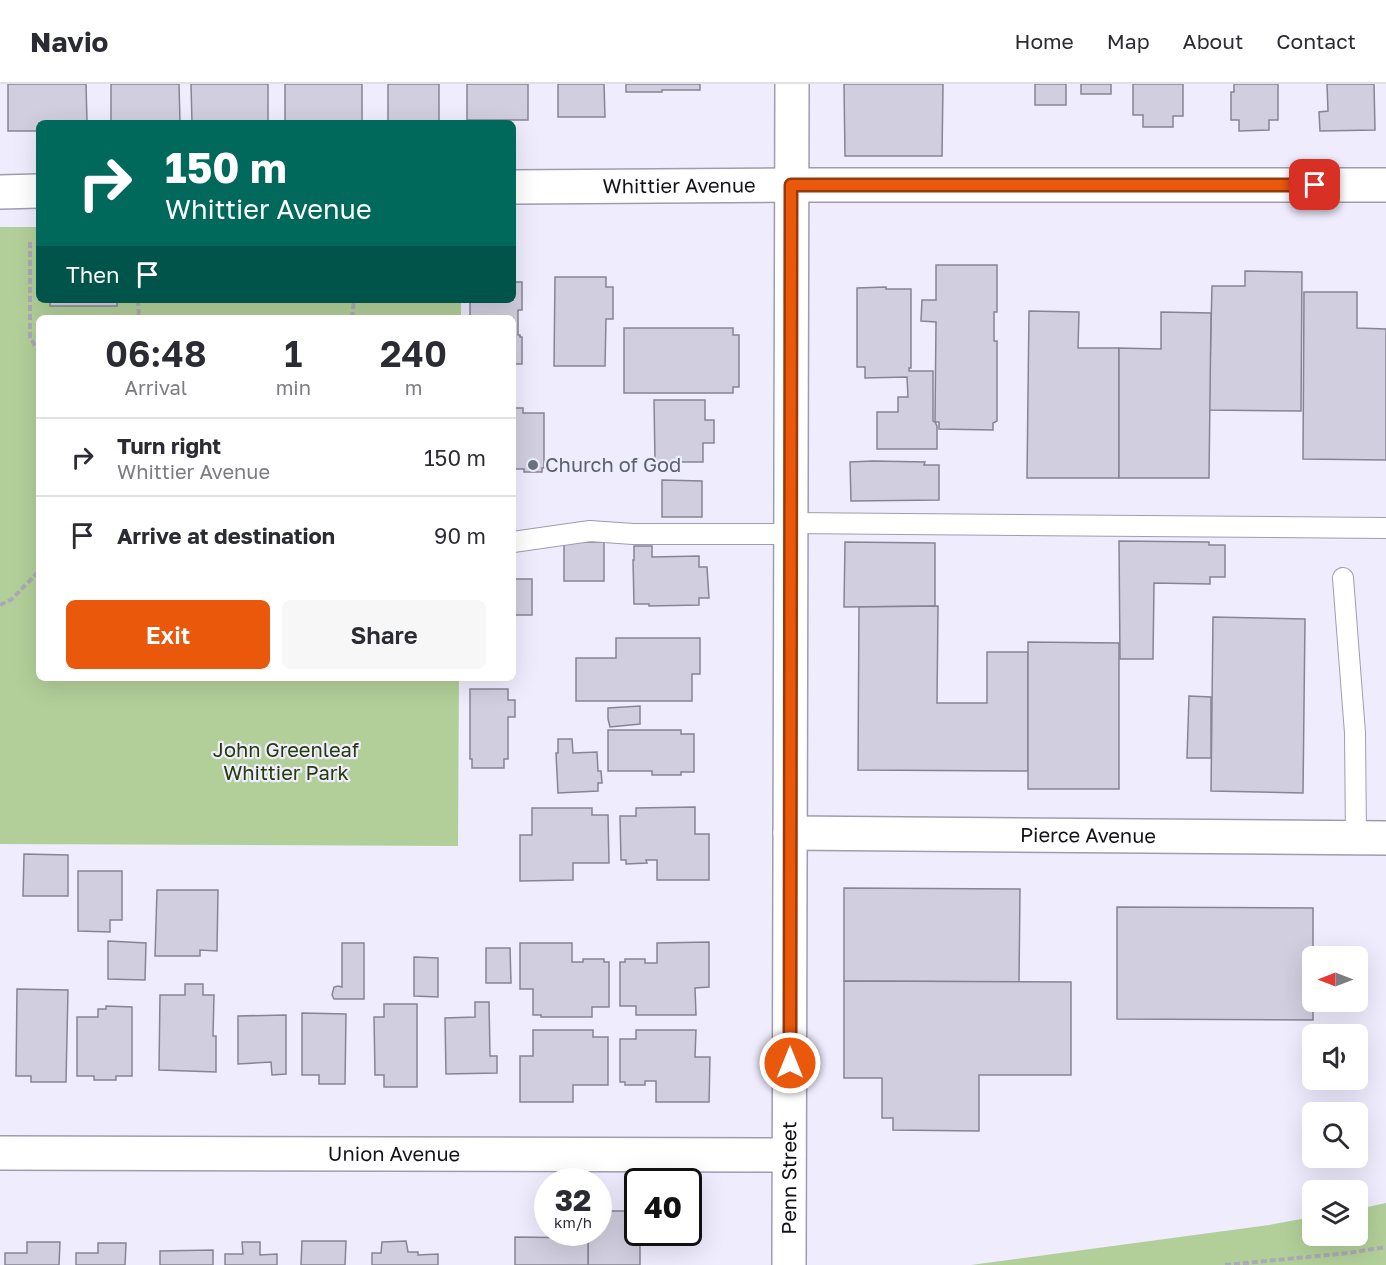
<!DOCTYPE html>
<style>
body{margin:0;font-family:"Golos Text",sans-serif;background:#f7f7f7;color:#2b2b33;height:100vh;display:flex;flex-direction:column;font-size:22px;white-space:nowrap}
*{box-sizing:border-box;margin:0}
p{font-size:20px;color:#7c7c81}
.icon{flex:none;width:33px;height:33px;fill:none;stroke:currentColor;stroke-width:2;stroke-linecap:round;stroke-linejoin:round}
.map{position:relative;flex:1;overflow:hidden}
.details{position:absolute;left:36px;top:231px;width:480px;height:366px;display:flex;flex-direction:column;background:#fff;border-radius:9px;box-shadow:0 6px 24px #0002}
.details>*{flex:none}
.top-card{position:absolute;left:36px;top:36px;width:480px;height:183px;border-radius:9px;box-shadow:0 6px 24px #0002;background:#00695c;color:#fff;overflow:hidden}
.needle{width:39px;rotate:270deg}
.controls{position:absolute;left:1302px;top:862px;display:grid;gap:12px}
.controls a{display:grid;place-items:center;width:66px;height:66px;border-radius:9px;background:#fff;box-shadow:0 6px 24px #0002;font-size:30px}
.speed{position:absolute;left:534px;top:1084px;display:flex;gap:12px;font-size:30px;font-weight:700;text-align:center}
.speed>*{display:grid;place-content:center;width:78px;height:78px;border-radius:50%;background:#fff;box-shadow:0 6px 24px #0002;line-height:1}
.speed small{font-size:15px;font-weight:400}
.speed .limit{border:3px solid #111;border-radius:9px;background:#fff;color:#111}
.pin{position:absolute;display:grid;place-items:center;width:51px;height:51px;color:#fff;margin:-26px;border-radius:12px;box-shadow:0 3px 9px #0006}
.me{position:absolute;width:66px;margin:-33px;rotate:0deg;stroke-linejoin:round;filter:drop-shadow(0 0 4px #0008)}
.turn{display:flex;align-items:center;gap:21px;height:126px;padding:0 30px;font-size:27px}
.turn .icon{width:78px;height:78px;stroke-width:2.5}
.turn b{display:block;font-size:42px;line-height:51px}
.then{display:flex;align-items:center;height:57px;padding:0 30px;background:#0003;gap:12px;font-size:22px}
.eta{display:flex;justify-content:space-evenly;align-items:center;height:102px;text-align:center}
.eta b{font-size:36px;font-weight:600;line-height:42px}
.button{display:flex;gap:12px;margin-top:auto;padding:12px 30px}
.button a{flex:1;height:69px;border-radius:9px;background:#ea580c;color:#fff;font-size:24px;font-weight:600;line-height:69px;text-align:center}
.button a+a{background:#f7f7f7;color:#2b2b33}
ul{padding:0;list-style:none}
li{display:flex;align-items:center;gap:18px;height:78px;padding:0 30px;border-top:2px solid #e1e1e2}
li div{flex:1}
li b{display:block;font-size:22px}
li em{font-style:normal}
header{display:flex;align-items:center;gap:36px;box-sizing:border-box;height:84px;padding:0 30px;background:#fff;border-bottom:2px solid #e1e1e2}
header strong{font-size:28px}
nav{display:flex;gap:33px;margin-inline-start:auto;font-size:21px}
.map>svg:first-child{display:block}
.green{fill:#b2cf99}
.building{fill:#d1cfdf;stroke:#878594;stroke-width:1.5}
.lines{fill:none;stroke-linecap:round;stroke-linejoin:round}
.service-casing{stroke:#9f9dad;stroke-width:22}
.minor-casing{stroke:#9f9dad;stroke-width:36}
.tertiary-casing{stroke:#9f9dad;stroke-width:36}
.path{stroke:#aba9b7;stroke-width:4;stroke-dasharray:6 3;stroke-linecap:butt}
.service{stroke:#fff;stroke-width:20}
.minor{stroke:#fff;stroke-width:33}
.tertiary{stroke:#fff;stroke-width:33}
.route-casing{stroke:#983908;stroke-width:15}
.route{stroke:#ea580c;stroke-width:10}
.worship-dot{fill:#6b7280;stroke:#eeecfd;stroke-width:2}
.labels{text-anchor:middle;stroke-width:4.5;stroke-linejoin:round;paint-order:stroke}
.street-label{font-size:20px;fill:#131217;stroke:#eeecfd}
.worship-label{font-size:20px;fill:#5b616d;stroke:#eeecfd;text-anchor:start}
.park-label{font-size:20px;fill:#253d08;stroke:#eeecfd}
</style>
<header>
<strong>Navio</strong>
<nav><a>Home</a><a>Map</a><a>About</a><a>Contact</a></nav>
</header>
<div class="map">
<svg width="1386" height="1181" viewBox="0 0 1386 1181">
<rect width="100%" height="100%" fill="#eeecfd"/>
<g class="green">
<polygon points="0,143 39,143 39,216 461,216 461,234 39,234 39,594 459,594 458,762 0,760"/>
<polygon points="1386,1119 1386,1181 971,1181 1269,1141 1312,1133 1312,1152 1358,1152 1358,1125"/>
</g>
<g class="building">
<polygon points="8,0 86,0 87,39 39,39 39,47 8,47"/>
<polygon points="111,0 179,0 180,39 111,39"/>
<polygon points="191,0 268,0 268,39 192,39"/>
<rect x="285" y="0" width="77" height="39"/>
<rect x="388" y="0" width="51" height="39"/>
<rect x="467" y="0" width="61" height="36"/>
<polygon points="558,0 604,0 605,33 558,33"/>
<polygon points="626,0 700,0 700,6 662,6 662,8 626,8"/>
<polygon points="844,0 943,0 942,72 845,72"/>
<rect x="1035" y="0" width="31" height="21"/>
<rect x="1081" y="0" width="30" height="10"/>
<polygon points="1133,0 1183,0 1183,32 1173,32 1173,43 1143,43 1143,31 1133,31"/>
<polygon points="1234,0 1278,0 1278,36 1269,36 1269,46 1239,47 1239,36 1231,36 1231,8 1234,8"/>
<polygon points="1327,0 1374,0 1375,46 1320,47 1319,28 1328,27"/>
<polygon points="936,181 997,181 997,228 994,228 994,257 997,257 997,337 993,339 993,346 939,345 939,338 935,338 936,238 921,237 922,216 936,216"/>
<polygon points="1245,187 1302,188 1301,327 1209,326 1212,202 1245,202"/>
<polygon points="555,193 606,193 606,203 613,203 613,235 606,235 605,282 554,282"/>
<polygon points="513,198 522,198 522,226 518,226 518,251 520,251 520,253 522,253 522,280 513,280 513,234 470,234 470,216 513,216"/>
<polygon points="886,203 886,205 911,205 911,284 909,284 909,287 933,287 933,337 935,338 937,342 937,365 877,365 877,328 898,328 898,313 908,313 907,293 865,294 865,283 857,283 857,204"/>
<polygon points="1304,208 1357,208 1357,244 1386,245 1386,376 1303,375"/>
<rect x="50" y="216" width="67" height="6"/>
<polygon points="1029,227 1079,228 1078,264 1119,264 1119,394 1027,394"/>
<polygon points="1161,228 1211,229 1209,394 1119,394 1119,264 1161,265"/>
<polygon points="624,244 733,244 733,251 739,251 739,303 733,303 733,309 624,309"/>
<polygon points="654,316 705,316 705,336 714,336 714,359 703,359 703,378 655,378"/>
<polygon points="513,324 523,324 523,329 544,329 544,384 542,384 542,388 524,388 524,385 513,385"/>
<polygon points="873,377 925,378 924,381 939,381 939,416 851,417 850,378"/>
<polygon points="662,396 702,397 702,433 662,433"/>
<polygon points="1119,457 1209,458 1209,461 1225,461 1225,493 1210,493 1210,500 1154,499 1153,575 1120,575"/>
<rect x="564" y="458" width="40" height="39"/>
<polygon points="845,458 935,459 935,522 844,523"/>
<polygon points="634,462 652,462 652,473 699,472 699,483 707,483 709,514 699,514 699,521 649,522 649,520 634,520 633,476 634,476"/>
<rect x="513" y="495" width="19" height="36"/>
<polygon points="938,522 937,619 987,619 987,568 1028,568 1028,687 858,686 859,523"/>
<polygon points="1213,533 1305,535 1303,709 1211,707"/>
<polygon points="616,554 700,554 700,590 692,590 692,617 576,617 576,574 616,574"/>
<polygon points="1028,558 1119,559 1119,705 1028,705"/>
<polygon points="470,605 508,605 508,616 515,616 515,633 508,633 508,675 504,675 504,684 472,684 472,675 470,675"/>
<polygon points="1189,612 1211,613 1211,674 1187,674"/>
<polygon points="640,622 640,640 610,643 608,635 608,624"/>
<polygon points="608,646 681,646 681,650 694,650 694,688 681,688 681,691 652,691 652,687 608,687"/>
<polygon points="558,655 572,655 573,669 597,668 598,687 601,687 602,699 598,699 598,707 558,709 556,669 558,669"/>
<polygon points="695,723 695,750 709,750 709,796 657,796 657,776 646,776 647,779 626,780 626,776 621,776 620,732 636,732 636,724"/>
<polygon points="532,724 592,724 592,731 608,731 609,779 573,779 573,796 520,797 520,751 532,751"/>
<polygon points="24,770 68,771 68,812 23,812"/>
<polygon points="78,787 122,787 122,836 110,836 110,848 78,847"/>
<polygon points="844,804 1020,805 1019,898 844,897"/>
<polygon points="157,806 218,806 217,867 200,866 200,872 155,872"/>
<polygon points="1117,823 1313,824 1313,936 1117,935"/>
<polygon points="108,857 146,859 145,896 108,895"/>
<polygon points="709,858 709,903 695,904 696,931 636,931 636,922 620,922 620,878 625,878 625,875 645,875 645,879 657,879 657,859"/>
<polygon points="342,859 364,859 364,915 334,915 332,911 334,903 338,902 342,903"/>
<polygon points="520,859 572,859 572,878 583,878 583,875 604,875 604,878 609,878 609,923 592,923 592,933 541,933 541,931 533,931 533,905 520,905"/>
<polygon points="486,864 510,864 511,899 486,899"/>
<polygon points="414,873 438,874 438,913 414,912"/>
<polygon points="844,897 1071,898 1071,991 979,991 979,1047 893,1046 893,1034 882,1034 882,994 844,994"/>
<polygon points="185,900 203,900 203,911 214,911 213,952 216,952 216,988 159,986 160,911 185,911"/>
<polygon points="17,905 68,906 66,998 31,998 31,992 16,992"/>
<polygon points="475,918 489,918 490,972 497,972 497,989 446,990 445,934 475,933"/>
<polygon points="384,920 417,920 417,1003 384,1003 384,991 375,991 374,933 384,933"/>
<polygon points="106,922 132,923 132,992 116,992 116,996 94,996 94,992 77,992 77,933 98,933 98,925 106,925"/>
<polygon points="302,929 346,930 345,1000 319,1000 319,991 302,991"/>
<polygon points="286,931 286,990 272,991 271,978 238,980 238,932"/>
<polygon points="533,946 593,946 593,953 608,953 608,1001 573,1001 573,1018 520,1018 520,972 533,972"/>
<polygon points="636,946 696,946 695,973 710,973 709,1018 656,1018 656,997 645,997 645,1001 625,1001 625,998 620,998 620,955 636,955"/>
<polygon points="598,1127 638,1127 638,1149 640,1149 640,1181 588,1181 588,1149 598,1149"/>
<polygon points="515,1153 588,1154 588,1181 515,1181"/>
<polygon points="302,1157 346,1157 345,1181 301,1181"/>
<polygon points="406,1157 408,1168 418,1168 418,1171 438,1170 438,1181 372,1181 372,1169 381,1169 382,1158"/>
<polygon points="27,1158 60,1158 59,1181 5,1181 5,1169 27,1169"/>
<polygon points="242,1158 260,1158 260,1171 277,1170 277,1181 225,1181 225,1170 243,1170"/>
<polygon points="98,1159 126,1159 125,1181 76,1181 76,1169 98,1169"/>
<polygon points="213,1166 213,1181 160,1181 160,1167"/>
</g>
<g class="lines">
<g class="service-casing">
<g id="service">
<polyline points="791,439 1386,444"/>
<polyline points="513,458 590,447 633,450 791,450"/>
<polyline points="1343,494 1355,649 1356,754"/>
</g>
</g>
<g class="minor-casing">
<g id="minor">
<path id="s1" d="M513 103 791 101H1386"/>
<polyline points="0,108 39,107"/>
<path id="s2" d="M790 749 1386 754"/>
<path id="s3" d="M0 1069 789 1071"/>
</g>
</g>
<g class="tertiary-casing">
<g id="tertiary">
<path id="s4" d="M789 1181 792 0"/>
</g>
</g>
<g class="path">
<polyline points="30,158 30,254 39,267"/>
<polyline points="138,216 139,234"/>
<polyline points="352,234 354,216"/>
<polyline points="0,521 12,515 39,487"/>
<polyline points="1225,1181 1348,1169 1386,1163"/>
</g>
<use href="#service" class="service"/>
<use href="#minor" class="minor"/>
<use href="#tertiary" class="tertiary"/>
</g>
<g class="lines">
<g class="route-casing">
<polyline id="route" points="790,979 791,101 1315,101"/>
</g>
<use href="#route" class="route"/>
</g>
<circle class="worship-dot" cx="533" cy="381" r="6"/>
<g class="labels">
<g class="street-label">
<text dy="7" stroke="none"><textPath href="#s1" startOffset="166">Whittier Avenue</textPath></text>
<text dy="7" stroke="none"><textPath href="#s2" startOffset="298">Pierce Avenue</textPath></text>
<text dy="7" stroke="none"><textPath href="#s3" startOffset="394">Union Avenue</textPath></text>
<text dy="7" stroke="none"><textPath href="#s4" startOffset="87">Penn Street</textPath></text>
</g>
<g class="worship-label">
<text x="545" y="388">Church of God</text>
</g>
<g class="park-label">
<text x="286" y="673">John Greenleaf<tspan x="286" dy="23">Whittier Park</tspan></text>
</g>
</g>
</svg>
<div class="controls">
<a><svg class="needle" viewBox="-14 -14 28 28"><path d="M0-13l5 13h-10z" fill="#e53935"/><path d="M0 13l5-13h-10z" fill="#7c7c81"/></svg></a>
<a><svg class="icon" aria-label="sound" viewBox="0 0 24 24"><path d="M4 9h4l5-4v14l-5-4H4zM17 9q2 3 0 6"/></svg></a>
<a><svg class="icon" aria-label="search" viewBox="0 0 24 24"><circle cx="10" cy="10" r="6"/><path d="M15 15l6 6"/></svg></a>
<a><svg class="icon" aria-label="layers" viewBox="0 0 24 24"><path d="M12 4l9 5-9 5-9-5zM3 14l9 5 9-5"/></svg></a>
</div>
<div class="speed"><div>32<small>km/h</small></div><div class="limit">40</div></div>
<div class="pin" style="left:1315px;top:101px;background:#d93025"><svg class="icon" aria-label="arrive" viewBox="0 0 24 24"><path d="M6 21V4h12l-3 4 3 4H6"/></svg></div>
<svg class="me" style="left:790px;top:979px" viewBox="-20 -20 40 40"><circle r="17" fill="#ea580c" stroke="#fff" stroke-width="3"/><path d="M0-11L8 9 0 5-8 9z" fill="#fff"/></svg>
<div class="top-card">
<div class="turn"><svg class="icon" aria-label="right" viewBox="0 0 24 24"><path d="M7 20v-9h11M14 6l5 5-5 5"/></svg><div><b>150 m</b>Whittier Avenue</div></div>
<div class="then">Then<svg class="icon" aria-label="arrive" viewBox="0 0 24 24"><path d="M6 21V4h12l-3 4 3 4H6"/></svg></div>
</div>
<section class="details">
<div class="eta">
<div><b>06:48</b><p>Arrival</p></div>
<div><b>1</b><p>min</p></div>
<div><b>240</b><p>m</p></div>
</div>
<ul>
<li><svg class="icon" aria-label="right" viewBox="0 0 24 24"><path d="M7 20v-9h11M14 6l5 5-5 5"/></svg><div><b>Turn right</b><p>Whittier Avenue</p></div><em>150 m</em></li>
<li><svg class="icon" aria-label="arrive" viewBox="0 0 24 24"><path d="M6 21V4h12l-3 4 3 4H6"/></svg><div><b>Arrive at destination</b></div><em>90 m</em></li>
</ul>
<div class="button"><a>Exit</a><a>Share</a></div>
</section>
</div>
